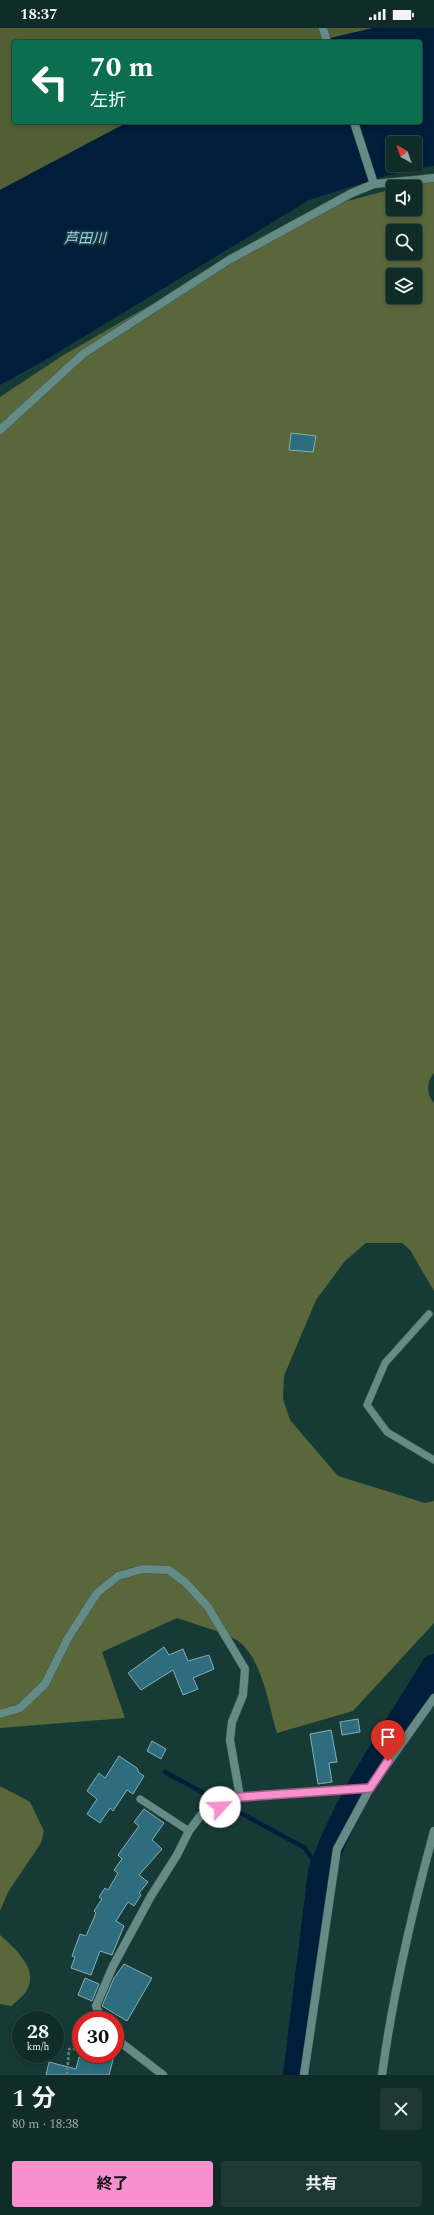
<!DOCTYPE html>
<html lang="ja">
<meta charset="utf-8">
<style>
body{margin:0;font-family:Spectral,"Noto Sans JP",serif;background:#1e3835;color:#f1f3f6;height:100vh;display:flex;flex-direction:column;font-size:15px;white-space:nowrap}
*{box-sizing:border-box;margin:0}
p{font-size:13px;color:#9ca7a8}
.icon{flex:none;width:22px;height:22px;fill:none;stroke:currentColor;stroke-width:2;stroke-linecap:round;stroke-linejoin:round}
.map{position:relative;height:2047px;overflow:hidden}
.panel{display:flex;flex-direction:column;background:#102c29;flex:1}
.panel>*{flex:none}
.hud{position:absolute;left:12px;top:12px;width:410px;height:84px;border-radius:4px;box-shadow:0 2px 6px #0003,0 0 0 1px #304846;background:#0b6e4f;color:#fff;overflow:hidden}
.needle{width:26px;rotate:320deg}
.tools{position:absolute;left:386px;top:108px;display:grid;gap:8px}
.tools a{display:grid;place-items:center;width:36px;height:36px;border-radius:4px;background:#102c29;box-shadow:0 2px 6px #0003,0 0 0 1px #304846;font-size:20px}
.speed{position:absolute;left:12px;top:1983px;display:flex;gap:8px;font-size:20px;font-weight:700;text-align:center}
.speed>*{display:grid;place-content:center;width:52px;height:52px;border-radius:50%;background:#102c29;box-shadow:0 2px 6px #0003,0 0 0 1px #304846;line-height:1}
.speed small{font-size:10px;font-weight:400}
.speed .limit{border:6px solid #d22;background:#fff;color:#111}
.pin{position:absolute;display:grid;place-items:center;width:34px;height:34px;color:#fff;margin:-41px -17px;border-radius:50% 50% 50% 0;rotate:-45deg;box-shadow:0 0 4px #0007}
.pin .icon{rotate:45deg}
.me{position:absolute;width:44px;margin:-22px;rotate:65deg;stroke-linejoin:round;filter:drop-shadow(0 0 3px #0008)}
.turn{display:flex;align-items:center;gap:14px;height:84px;padding:0 12px;font-size:18px}
.turn .icon{width:52px;height:52px;stroke-width:2.5}
.turn b{display:block;font-size:28px;line-height:34px}
.round{display:grid;place-items:center;flex:none;width:42px;height:42px;border-radius:4px;background:#1e3835}
.summary{display:flex;align-items:center;justify-content:space-between;height:68px;padding:0 12px}
h1{font-size:24px;font-weight:700;line-height:30px}
.action{display:flex;gap:8px;margin-top:auto;padding:8px 12px}
.action a{flex:1;height:46px;border-radius:4px;background:#f790cd;color:#111;font-size:16px;font-weight:700;line-height:46px;text-align:center}
.action a+a{background:#1e3835;color:#f1f3f6}
.status{display:flex;justify-content:space-between;align-items:center;height:28px;padding:0 20px;background:#102c29;direction:ltr}
.status svg{height:11px;fill:currentColor}
.map>svg:first-child{display:block}
.green{fill:#525f35}
.forest{fill:#5a673a;fill-rule:evenodd}
.water{fill:#001d3a;fill-rule:evenodd}
.lines{fill:none;stroke-linecap:round;stroke-linejoin:round}
.stream{stroke:#001d3a;stroke-width:4.5}
.river{stroke:#001d3a;stroke-width:26}
.building{fill:#2e6d7d;stroke:#87adb7}
.lane-casing{stroke:#3c5653;stroke-width:8}
.street-casing{stroke:#3c5653;stroke-width:9}
.path{stroke:#62807c;stroke-width:2.5;stroke-dasharray:3 2;stroke-linecap:butt}
.lane{stroke:#658b86;stroke-width:7}
.street{stroke:#658b86;stroke-width:8}
.route-casing{stroke:#a15e85;stroke-width:10}
.route{stroke:#f790cd;stroke-width:7}
.labels{text-anchor:middle;stroke-width:4;stroke-linejoin:round;paint-order:stroke}
.water-label{font-size:14px;font-style:italic;fill:#a1cefb;stroke:#163b37}
</style>
<div class="status"><b>18:37</b><svg viewBox="0 0 49 12"><path d="M0 12V9h3v3zM5 12V6h3v6zM10 12V3h3v9zM15 12V0h3v12zM26 1h20v11H26zM47 4h2v5h-2z"/></svg></div>
<div class="map">
<svg width="434" height="2047" viewBox="0 0 434 2047">
<rect width="100%" height="100%" fill="#163b37"/>
<polygon class="green" points="0,0 373,0 314,14 14,14 14,94 128,94 0,162"/>
<g class="forest">
<path d="M434 151V1045C426 1054 426 1066 434 1075V1263L410 1222 402 1215H366L345 1233 316 1272 284 1348 283 1371 290 1392 338 1448 425 1475 434 1473V1595L353 1683 277 1705C269 1678 262 1630 238 1613 225 1604 193 1596 177 1590L102 1624 125 1690 0 1700V369L62 328 317 181 393 161V181H415V159H402ZM393 203H415V225H393ZM393 247H415V269H393Z"/>
<polygon points="0,1758 30,1774 44,1803 41,1815 8,1864 0,1883"/>
<path d="M0 1907C14 1920 39 1940 27 1962 24 1968 16 1973 12 1978L0 1976Z"/>
</g>
<path class="water" d="M373 0H434V138L408 141 309 172 47 331 0 357V162L128 94H420V14H314ZM393 115H415V137H393Z"/>
<g class="lines">
<polyline class="stream" points="165,1744 305,1820 321,1844"/>
<path class="river" d="M296 2047 321 1844C347 1770 394 1706 434 1639"/>
</g>
<g class="building">
<polygon points="291,405 316,408 313,424 289,422"/>
<polygon points="164,1619 169,1627 183,1621 188,1633 209,1627 214,1641 193,1650 198,1661 183,1667 173,1642 141,1662 128,1645"/>
<polygon points="358,1691 360,1704 342,1707 340,1694"/>
<polygon points="331,1702 337,1734 329,1735 332,1754 318,1756 310,1706"/>
<polygon points="152,1713 166,1721 161,1731 147,1723"/>
<polygon points="119,1728 137,1740 139,1745 144,1748 133,1766 127,1762 113,1783 110,1780 100,1795 87,1786 97,1771 87,1763 99,1745 105,1750"/>
<polygon points="144,1781 164,1795 152,1812 162,1821 139,1847 148,1854 139,1865 141,1867 134,1878 128,1874 116,1893 124,1898 112,1927 100,1923 91,1947 71,1940 75,1929 72,1928 80,1906 86,1908 96,1885 94,1883 102,1871 99,1869 105,1860 108,1862 118,1845 114,1842 122,1831 118,1827 139,1798 134,1794"/>
<polygon points="124,1936 152,1950 127,1993 102,1978 114,1950"/>
<polygon points="85,1950 99,1956 92,1973 78,1967"/>
<polygon points="92,2028 114,2028 109,2047 46,2047 49,2034 76,2041 79,2029 92,2031"/>
</g>
<g class="lines">
<g class="lane-casing">
<g id="lane">
<polyline points="429,1286 385,1335 367,1377 387,1404 434,1432"/>
<polyline points="140,1771 189,1803"/>
</g>
</g>
<g class="street-casing">
<g id="street">
<polyline points="323,0 327,14"/>
<polyline points="354,94 374,156"/>
<polyline points="0,402 83,326 229,232 352,165 374,156 434,150"/>
<polyline points="0,1686 20,1680 45,1656 68,1610 97,1565 118,1548 143,1541 169,1542 186,1555 208,1579 245,1641 243,1667 232,1694 230,1712 240,1769"/>
<polyline points="102,1992 96,1978 113,1938 151,1868 177,1827 189,1803 201,1787 240,1769 370,1760"/>
<polyline points="115,2010 163,2047"/>
<polyline points="304,2047 337,1821 370,1760 434,1670"/>
<path d="M382 2047C393 1964 412 1884 434 1803"/>
</g>
</g>
<polyline class="path" points="67,2047 69,2021 81,2021"/>
<use href="#lane" class="lane"/>
<use href="#street" class="street"/>
</g>
<g class="lines">
<g class="route-casing">
<polyline id="route" points="220,1779 240,1769 370,1760 388,1733"/>
</g>
<use href="#route" class="route"/>
</g>
<g class="labels">
<g class="water-label">
<text x="85" y="215">芦田川</text>
</g>
</g>
</svg>
<div class="tools">
<a><svg class="needle" viewBox="-14 -14 28 28"><path d="M0-13l5 13h-10z" fill="#e53935"/><path d="M0 13l5-13h-10z" fill="#9ca7a8"/></svg></a>
<a><svg class="icon" aria-label="sound" viewBox="0 0 24 24"><path d="M4 9h4l5-4v14l-5-4H4zM17 9q2 3 0 6"/></svg></a>
<a><svg class="icon" aria-label="search" viewBox="0 0 24 24"><circle cx="10" cy="10" r="6"/><path d="M15 15l6 6"/></svg></a>
<a><svg class="icon" aria-label="layers" viewBox="0 0 24 24"><path d="M12 4l9 5-9 5-9-5zM3 14l9 5 9-5"/></svg></a>
</div>
<div class="speed"><div>28<small>km/h</small></div><div class="limit">30</div></div>
<div class="pin" style="left:388px;top:1733px;background:#d93025"><svg class="icon" aria-label="arrive" viewBox="0 0 24 24"><path d="M6 21V4h12l-3 4 3 4H6"/></svg></div>
<svg class="me" style="left:220px;top:1779px" viewBox="-20 -20 40 40"><circle r="19" fill="#fff"/><path d="M0-13L10 11 0 6-10 11z" fill="#f790cd"/></svg>
<div class="hud">
<div class="turn"><svg class="icon" aria-label="left" viewBox="0 0 24 24"><path d="M17 20v-9H6M10 6l-5 5 5 5"/></svg><div><b>70 m</b>左折</div></div>
</div>
</div>
<section class="panel">
<div class="summary"><div><h1>1 分</h1><p>80 m · 18:38</p></div><a class="round"><svg class="icon" aria-label="close" viewBox="0 0 24 24"><path d="M6 6l12 12M18 6L6 18"/></svg></a></div>
<div class="action"><a>終了</a><a>共有</a></div>
</section>
